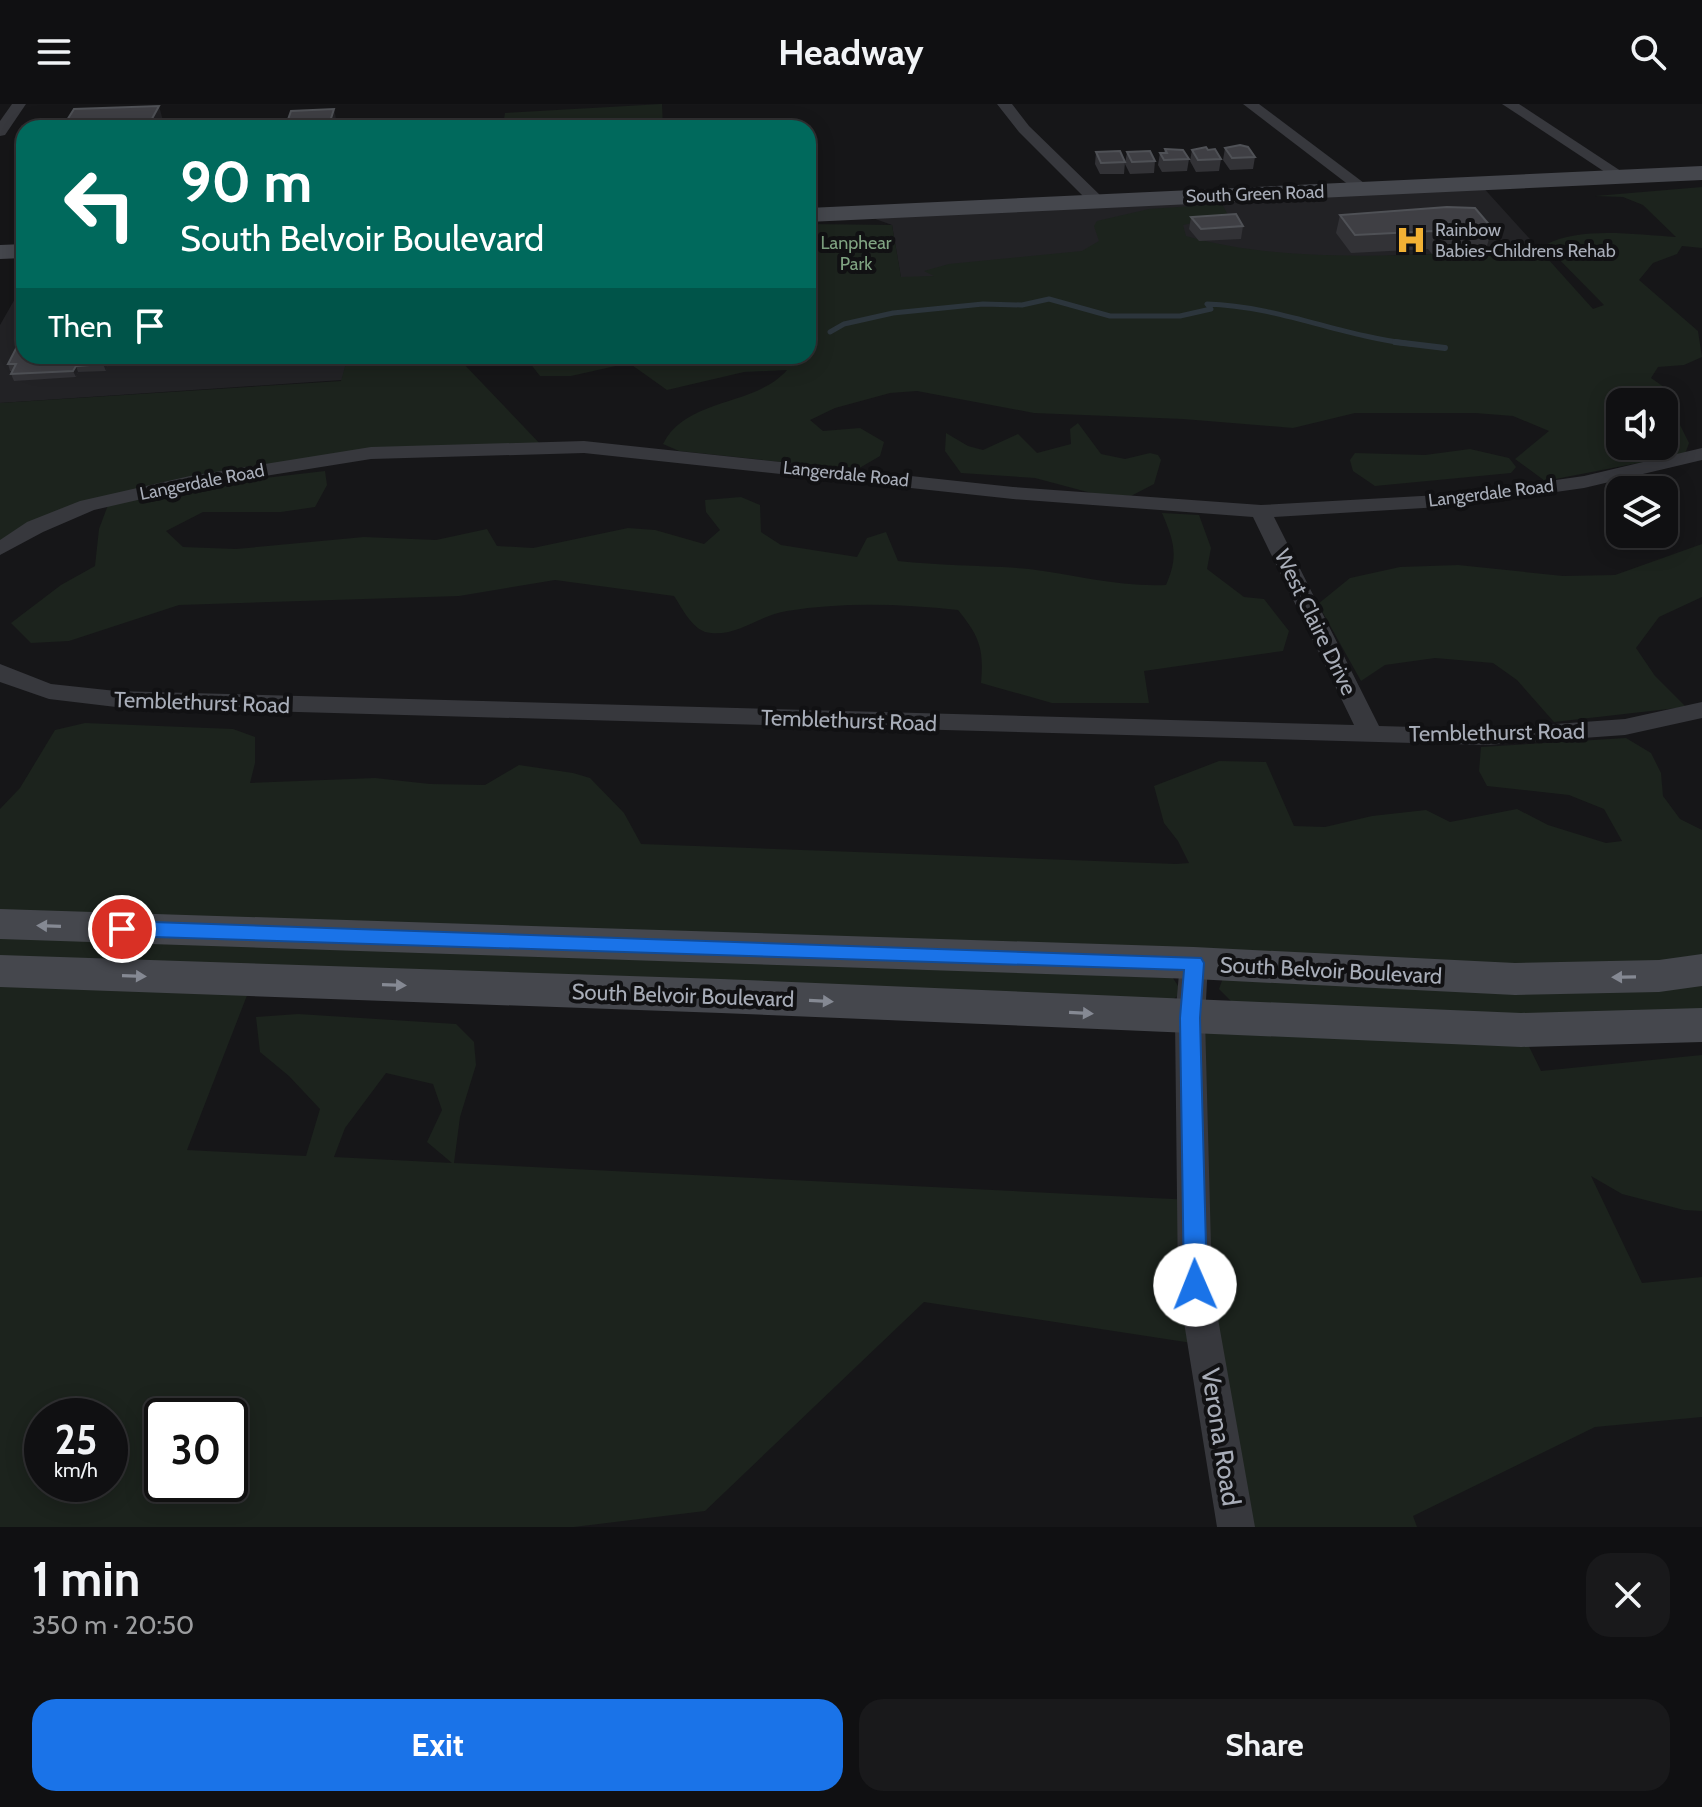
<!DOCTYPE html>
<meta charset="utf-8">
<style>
body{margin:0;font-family:Cabin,sans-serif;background:#19191b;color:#f1f3f6;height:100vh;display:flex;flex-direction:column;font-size:30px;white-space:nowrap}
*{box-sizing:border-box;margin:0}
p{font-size:26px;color:#9c9d9f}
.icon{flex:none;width:44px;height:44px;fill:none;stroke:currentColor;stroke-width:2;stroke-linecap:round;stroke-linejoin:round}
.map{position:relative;height:1423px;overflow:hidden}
.drawer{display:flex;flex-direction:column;background:#101012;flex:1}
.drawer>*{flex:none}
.hud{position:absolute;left:16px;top:16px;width:800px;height:244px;border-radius:24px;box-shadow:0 4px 20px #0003,0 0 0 2px #303032;background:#00695c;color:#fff;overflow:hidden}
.buttons{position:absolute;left:1606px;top:284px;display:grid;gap:16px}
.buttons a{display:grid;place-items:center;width:72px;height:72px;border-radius:16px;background:#101012;box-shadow:0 4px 20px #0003,0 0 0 2px #303032;font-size:40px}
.speed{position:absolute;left:24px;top:1294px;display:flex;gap:16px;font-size:40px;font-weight:700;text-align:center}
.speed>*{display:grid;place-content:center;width:104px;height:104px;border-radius:50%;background:#101012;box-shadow:0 4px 20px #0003,0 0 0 2px #303032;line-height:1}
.speed small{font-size:20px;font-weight:400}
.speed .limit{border:4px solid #111;border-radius:12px;background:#fff;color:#111}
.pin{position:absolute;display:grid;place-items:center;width:68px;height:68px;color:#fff;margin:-34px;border:4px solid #fff;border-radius:50%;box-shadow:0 2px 8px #0007}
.me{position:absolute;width:88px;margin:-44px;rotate:359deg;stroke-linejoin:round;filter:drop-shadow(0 0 6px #0008)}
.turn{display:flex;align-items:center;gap:28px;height:168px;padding:0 32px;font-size:36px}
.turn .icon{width:104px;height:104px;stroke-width:2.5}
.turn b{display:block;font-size:56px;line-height:68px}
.then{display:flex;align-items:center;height:76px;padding:0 32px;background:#0003;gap:16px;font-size:30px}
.round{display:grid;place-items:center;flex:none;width:84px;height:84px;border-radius:24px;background:#19191b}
.overview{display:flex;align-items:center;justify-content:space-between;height:136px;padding:0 32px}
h1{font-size:48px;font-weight:800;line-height:60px}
.button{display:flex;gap:16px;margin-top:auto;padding:16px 32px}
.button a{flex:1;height:92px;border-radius:24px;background:#1a73e8;color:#fff;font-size:32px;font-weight:800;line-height:92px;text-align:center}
.button a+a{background:#19191b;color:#f1f3f6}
header{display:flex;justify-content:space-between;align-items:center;height:104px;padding:0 32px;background:#101012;font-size:36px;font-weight:800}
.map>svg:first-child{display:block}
.built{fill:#222225}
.green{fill:#1c231d;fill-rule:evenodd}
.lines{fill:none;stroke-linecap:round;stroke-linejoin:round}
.stream-far1{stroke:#2c353c;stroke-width:5}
.stream{stroke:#2c353c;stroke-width:6}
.street{fill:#37383d;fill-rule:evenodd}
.secondary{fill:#45474d;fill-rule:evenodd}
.wall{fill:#323236}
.shaded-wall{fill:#212124}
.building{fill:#3f3f44;stroke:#4f5156;stroke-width:2}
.oneway{fill:#858993}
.route{fill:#1a73e8;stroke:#114b97;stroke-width:2}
.labels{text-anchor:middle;stroke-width:8;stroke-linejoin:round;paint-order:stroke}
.far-street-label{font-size:18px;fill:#a8adb8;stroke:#111113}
.far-poi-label{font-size:18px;fill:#a8adb8;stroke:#111113;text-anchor:start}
.far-park-label{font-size:18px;fill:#7fa381;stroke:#111113}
.street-label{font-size:22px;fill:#a8adb8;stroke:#111113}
.near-street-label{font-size:26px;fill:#a8adb8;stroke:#111113}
</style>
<header><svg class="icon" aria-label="menu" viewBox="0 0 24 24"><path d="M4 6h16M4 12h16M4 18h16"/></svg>Headway<svg class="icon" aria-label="search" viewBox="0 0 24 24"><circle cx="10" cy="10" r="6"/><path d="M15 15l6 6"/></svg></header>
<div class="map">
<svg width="1702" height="1423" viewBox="0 0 1702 1423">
<rect width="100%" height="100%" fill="#161618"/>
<g class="built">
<polygon points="1480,80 1539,145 901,174 892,121 856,108"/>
<polygon points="24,179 24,252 348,252 342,276 0,299 0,221"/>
</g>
<g class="green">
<polygon points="662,0 663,24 422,24 503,21 505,9"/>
<path d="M1702 83V144L1682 142 1677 150 1653 159 1639 176 1698 227 1702 253 1684 261 1658 263 1651 274 1677 292 1675 311 1689 339 1685 350 1545 377 1515 355 1549 327 1513 312 1475 309H1355L1293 324 1183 315 1034 309 917 287 890 289 835 304 810 316 823 327 860 324 884 338 880 352 856 366 679 347 663 340C686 293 755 303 787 266L744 268 667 286 629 259 571 272H540L526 254 808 252V120L892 121 901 173 934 172 924 167 949 160 1082 147 1099 137 1094 122 1097 117 1149 105 1222 100 1228 111 1183 121 1186 132C1289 162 1431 150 1539 145L1593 205 1604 201 1545 141C1582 122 1635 131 1676 133L1643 101 1623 93 1595 92ZM1620 298H1664V342H1620Z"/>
<polygon points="348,252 460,252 461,257 544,344 370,349 87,401 0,445 0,299 341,277"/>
<polygon points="1078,319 1101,350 1125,355 1150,349 1158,351 1161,356 1154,380 1131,392 1095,390 1035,374 961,369 945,347 946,329 968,342 983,346 1018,330 1037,349 1071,340 1070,325"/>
<polygon points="1470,345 1509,354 1516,363 1511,369 1375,382 1353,367 1350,356 1355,349 1425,351"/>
<path d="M325 367 327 381 315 403 281 408H203L166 427 183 443 236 445 364 433 436 436 487 425 497 442 533 444 628 424 655 426 704 440 720 426 706 408 705 396 741 393 760 401 761 428 781 441 857 453 867 434 886 428 898 457C942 462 985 461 1029 465 1075 471 1119 483 1166 481 1179 452 1174 437 1162 409L1199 411 1211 444 1207 465 1244 493 1264 495 1289 527 1283 547 1144 567 1149 599H1052L981 579C984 545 980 533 958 506 900 500 845 498 787 507 762 510 738 532 711 529 693 528 683 505 674 492L555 476 459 492 179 501 69 537 31 539 11 519 61 481 95 462 99 425 108 401 206 381Z"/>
<polygon points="1702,440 1702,493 1659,513 1636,544 1655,572 1686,603 1554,618 1517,576 1493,559 1435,554 1385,561 1361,577 1318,500 1350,474 1400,463 1458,461 1563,472 1615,471"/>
<polygon points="85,619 233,625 255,633 255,659 250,679 375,674 430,680 485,681 519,661 573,669 590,674 624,709 641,740 1176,760 1189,759 1178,737 1164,719 1154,682 1219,657 1266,658 1294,722 1325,723 1372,712 1426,706 1450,718 1517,705 1548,721 1606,739 1622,737 1604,705 1569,691 1487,682 1479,667 1481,643 1626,634 1651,649 1661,669 1663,692 1680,715 1702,726 1702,866 0,820 0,705 20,684 55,626"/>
<polygon points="0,828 1173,874 1180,885 1178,892 1170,897 0,857"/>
<path d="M0 867 253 876 187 1046 306 1052 320 1005 289 972 260 948 256 913 298 910 456 920 474 938 476 961 460 1013 454 1059 1193 1096 1190 914 1521 926 1541 967 1702 951V1107L1684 1106 1622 1090 1591 1072 1642 1179 1702 1173V1313L1595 1323 1413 1412 1417 1423H1236L1205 1241 924 1198 705 1407 574 1423H0ZM386 969 433 980 442 1006 427 1038 452 1059 334 1053 345 1024ZM42 1312H110V1380H42ZM162 1312H230V1380H162Z"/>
<polygon points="1223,874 1702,878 1702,909 1560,911 1234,900 1219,885"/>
</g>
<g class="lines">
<path class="stream-far1" d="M830 228 844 220 893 209 983 200 1022 201 1049 195 1110 212H1180L1211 205 1207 200C1278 202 1341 232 1411 240"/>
<polyline class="stream" points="1395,238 1445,244"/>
<g class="street">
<polygon points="12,0 26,0 5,31 0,32 0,17"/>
<polygon points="997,0 1012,0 1029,22 1102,93 1102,99 1090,99 1019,28"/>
<polygon points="1243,0 1259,0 1372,85 1364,90 1358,88"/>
<polygon points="1502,0 1519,0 1630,73 1622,78 1617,76"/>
<polygon points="584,337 1013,383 1261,401 1457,390 1584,372 1702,344 1702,356 1584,384 1457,402 1274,413 1379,622 1486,625 1625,615 1702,598 1702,614 1625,631 1486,641 116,603 49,595 0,578 0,560 51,580 116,587 1354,621 1253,413 1013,395 584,349 371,355 190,384 94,406 43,428 0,451 0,436 27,418 80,397 190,372 371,343"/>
<polygon points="1194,848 1204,851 1208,859 1205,914 1212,1181 1255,1423 1217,1423 1178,1181 1175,914 1180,859 1184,851"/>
</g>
<g class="secondary">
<polygon points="1702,62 1702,76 808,118 808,104"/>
<polygon points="24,140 24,154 0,155 0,141"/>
<polygon points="0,805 1194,843 1515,859 1659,856 1702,850 1702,882 1659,888 1515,891 1194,875 0,835"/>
<polygon points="0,851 721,875 1521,909 1702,904 1702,938 1521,943 721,909 0,883"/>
</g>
</g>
<g class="wall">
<polygon points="1225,44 1255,53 1253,65 1230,66 1223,56"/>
<polygon points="1165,45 1189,55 1187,67 1162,68 1158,61 1160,49 1164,49"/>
<polygon points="1192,46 1208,46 1221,55 1219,67 1196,68 1190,57"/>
<polygon points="1096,48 1125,58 1124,70 1100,70 1095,60"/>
<polygon points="1127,48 1155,57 1154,69 1130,70 1125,60"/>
<polygon points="1340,111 1492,124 1487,142 1465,144 1464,148 1432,150 1428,145 1351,149 1336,129"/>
<polygon points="1191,113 1243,122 1241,135 1199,137 1189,125"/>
<polygon points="131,252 128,259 108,260 106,267 78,268 76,273 14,277 11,270 13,267 10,267 8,260"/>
</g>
<g class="shaded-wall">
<polygon points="159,2 165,24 147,24"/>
<polygon points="334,5 338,24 328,24"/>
<polygon points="106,254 108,260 106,267 103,260"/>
<polygon points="76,262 78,268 76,273 73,267"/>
</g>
<g class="building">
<polygon points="159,2 147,24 62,24 74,5"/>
<polygon points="334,5 328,24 285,24 291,7"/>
<polygon points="1240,41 1248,43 1255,53 1232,54 1225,44"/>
<polygon points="1206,43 1208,46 1215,45 1221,55 1198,56 1192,46"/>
<polygon points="1165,45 1183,46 1189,55 1164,56 1160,49 1167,49"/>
<polygon points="1120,47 1125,58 1101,59 1096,48"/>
<polygon points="1150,47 1155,57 1132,58 1127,48"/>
<polygon points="1447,103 1475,104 1492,124 1466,126 1469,130 1437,132 1433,127 1355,131 1340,111"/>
<polygon points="1236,110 1243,122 1201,125 1191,113"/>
<polygon points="24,229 24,252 126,252 106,254 103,260 76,262 73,267 11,270 16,260 8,260"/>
</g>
<defs><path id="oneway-solid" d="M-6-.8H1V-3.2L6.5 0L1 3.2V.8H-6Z" transform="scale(2)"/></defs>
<g class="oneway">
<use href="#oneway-solid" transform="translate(49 822) rotate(-178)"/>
<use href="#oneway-solid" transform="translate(134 872) rotate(2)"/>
<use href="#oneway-solid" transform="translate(1624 873) rotate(179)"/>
<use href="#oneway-solid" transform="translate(394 881) rotate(2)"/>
<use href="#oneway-solid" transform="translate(821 897) rotate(3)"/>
<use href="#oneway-solid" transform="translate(1081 909) rotate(3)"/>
</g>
<polygon class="route" points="122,817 1201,854 1204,859 1200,914 1207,1181 1204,1188 1195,1191 1187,1188 1184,1181 1180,914 1184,866 122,832 115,830 112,825 115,820"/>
<defs>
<g id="hospital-bare" transform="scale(2.4)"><path d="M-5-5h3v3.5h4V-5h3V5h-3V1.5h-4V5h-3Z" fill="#f2b134" stroke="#111113" stroke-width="2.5" paint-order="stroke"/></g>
</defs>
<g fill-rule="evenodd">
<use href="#hospital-bare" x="1411" y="136"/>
</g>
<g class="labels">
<g class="far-street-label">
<text transform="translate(1255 90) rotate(-2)" y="6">South Green Road</text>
<text transform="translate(846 370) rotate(6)" y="6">Langerdale Road</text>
<text transform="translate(202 378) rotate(-11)" y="6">Langerdale Road</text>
<text transform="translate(1491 389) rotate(-7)" y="6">Langerdale Road</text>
</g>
<g class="far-poi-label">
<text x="1435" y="132">Rainbow<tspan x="1435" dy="21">Babies-Childrens Rehab</tspan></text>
</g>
<g class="far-park-label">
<text x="856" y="145">Lanphear<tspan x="856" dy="21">Park</tspan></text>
</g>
<g class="street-label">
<text transform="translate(1316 518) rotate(64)" y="8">West Claire Drive</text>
<text transform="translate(202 598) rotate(2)" y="8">Temblethurst Road</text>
<text transform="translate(849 616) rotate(2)" y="8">Temblethurst Road</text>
<text transform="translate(1497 628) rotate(-1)" y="8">Temblethurst Road</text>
<text transform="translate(1331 866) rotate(3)" y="8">South Belvoir Boulevard</text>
<text transform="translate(683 891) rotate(2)" y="8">South Belvoir Boulevard</text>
</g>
<g class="near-street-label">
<text transform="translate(1221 1333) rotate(81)" y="9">Verona Road</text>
</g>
</g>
</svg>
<div class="buttons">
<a><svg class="icon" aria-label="sound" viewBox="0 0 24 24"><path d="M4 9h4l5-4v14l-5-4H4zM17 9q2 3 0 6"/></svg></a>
<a><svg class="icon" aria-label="layers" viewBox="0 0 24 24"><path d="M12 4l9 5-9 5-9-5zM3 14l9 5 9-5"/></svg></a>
</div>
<div class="speed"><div>25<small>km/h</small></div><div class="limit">30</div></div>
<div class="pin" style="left:122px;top:825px;background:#d93025"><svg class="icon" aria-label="arrive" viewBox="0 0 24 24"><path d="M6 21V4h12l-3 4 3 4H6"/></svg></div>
<svg class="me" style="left:1195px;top:1181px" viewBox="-20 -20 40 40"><circle r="19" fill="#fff"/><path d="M0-13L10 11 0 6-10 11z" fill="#1a73e8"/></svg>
<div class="hud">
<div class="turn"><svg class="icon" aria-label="left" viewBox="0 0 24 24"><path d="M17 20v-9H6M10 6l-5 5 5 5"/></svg><div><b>90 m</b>South Belvoir Boulevard</div></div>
<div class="then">Then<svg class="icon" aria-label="arrive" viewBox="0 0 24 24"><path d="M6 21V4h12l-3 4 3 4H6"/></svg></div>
</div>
</div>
<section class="drawer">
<div class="overview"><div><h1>1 min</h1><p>350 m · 20:50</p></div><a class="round"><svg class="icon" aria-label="close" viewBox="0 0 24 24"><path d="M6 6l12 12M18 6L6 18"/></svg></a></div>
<div class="button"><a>Exit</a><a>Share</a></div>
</section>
